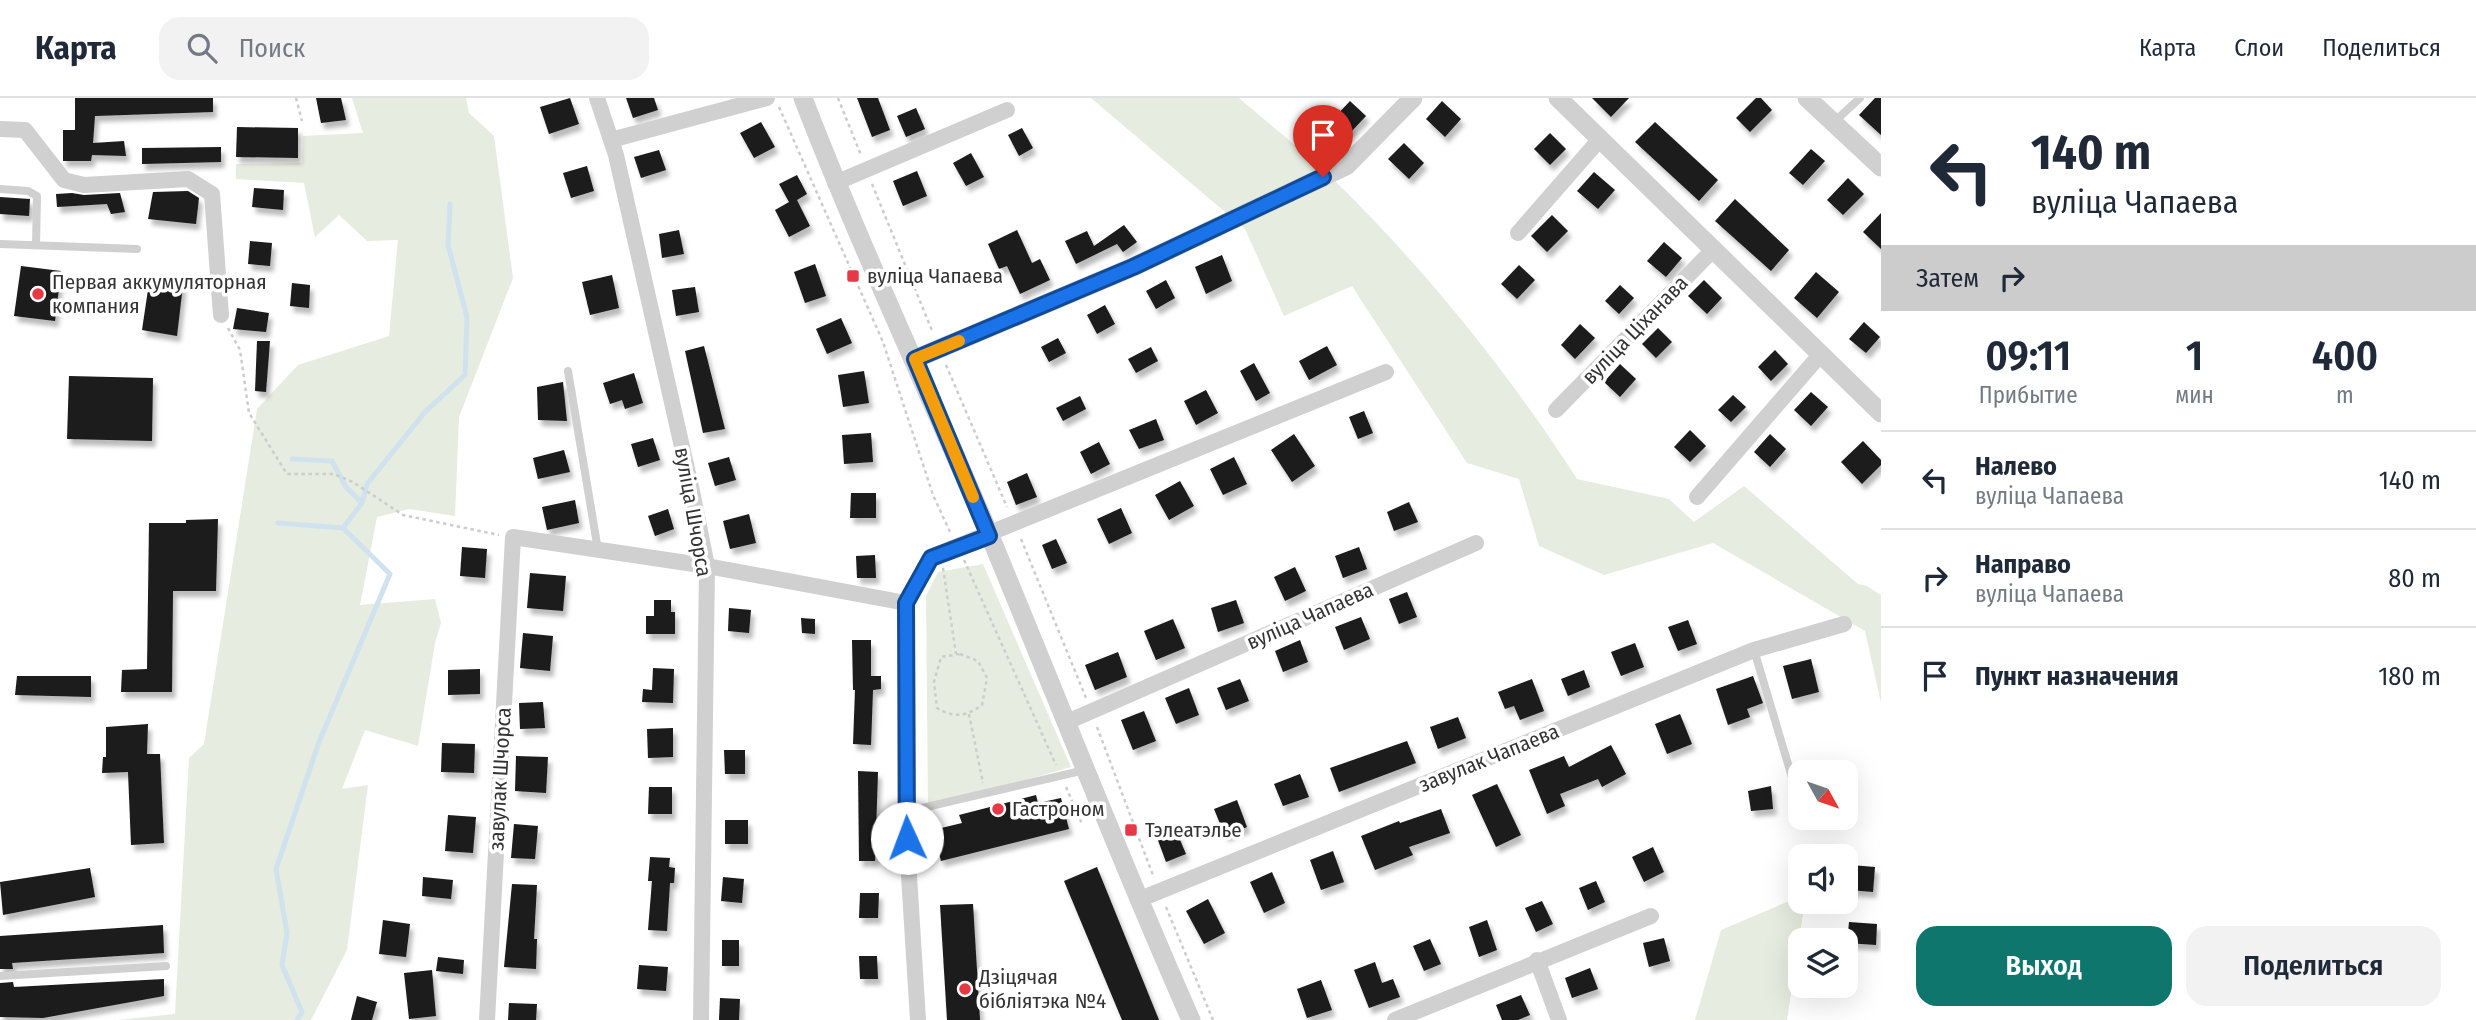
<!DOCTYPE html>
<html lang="ru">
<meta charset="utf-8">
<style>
body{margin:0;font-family:"Fira Sans Condensed",sans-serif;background:#f2f2f3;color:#1f2937;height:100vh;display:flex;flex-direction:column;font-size:26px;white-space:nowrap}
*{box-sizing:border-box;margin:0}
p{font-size:23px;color:#747a83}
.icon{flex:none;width:38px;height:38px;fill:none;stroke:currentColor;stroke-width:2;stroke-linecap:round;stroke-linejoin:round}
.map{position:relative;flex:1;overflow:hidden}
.sheet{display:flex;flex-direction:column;background:#fff;width:595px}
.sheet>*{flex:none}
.hud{background:#fff;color:#1f2937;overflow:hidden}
.needle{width:46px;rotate:130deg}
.buttons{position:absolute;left:1788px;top:662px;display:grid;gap:14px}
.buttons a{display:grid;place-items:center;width:70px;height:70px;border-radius:14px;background:#fff;box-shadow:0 7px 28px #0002;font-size:35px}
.pin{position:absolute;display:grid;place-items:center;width:60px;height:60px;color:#fff;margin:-72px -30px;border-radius:50% 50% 50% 0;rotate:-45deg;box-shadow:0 0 7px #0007}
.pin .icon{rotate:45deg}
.me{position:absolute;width:77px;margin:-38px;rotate:358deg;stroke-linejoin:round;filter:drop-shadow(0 0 5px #0008)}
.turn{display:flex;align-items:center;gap:24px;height:147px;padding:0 35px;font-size:32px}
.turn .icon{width:91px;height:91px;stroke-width:2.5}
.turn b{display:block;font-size:49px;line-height:60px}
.then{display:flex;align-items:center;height:66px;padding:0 35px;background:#0003;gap:14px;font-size:26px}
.eta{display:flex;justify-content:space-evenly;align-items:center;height:119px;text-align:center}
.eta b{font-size:42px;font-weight:600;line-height:49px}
.button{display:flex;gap:14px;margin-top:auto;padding:14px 35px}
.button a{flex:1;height:80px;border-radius:21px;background:#0f766e;color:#fff;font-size:28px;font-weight:600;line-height:80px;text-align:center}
.button a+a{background:#f2f2f3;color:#1f2937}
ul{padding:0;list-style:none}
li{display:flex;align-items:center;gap:21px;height:98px;padding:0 35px;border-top:2px solid #e0e1e3}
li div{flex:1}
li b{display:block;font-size:26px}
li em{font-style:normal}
header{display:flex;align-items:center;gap:42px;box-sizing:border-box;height:98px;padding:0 35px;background:#fff;border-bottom:2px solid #e0e1e3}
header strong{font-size:33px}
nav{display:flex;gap:38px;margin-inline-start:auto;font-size:24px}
.search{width:490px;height:63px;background:#f2f2f3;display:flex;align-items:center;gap:18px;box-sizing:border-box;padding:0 24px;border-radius:21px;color:#747a83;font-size:26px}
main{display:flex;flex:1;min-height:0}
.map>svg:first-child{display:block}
.green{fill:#e6ecdf}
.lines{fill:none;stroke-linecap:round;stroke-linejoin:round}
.stream{stroke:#cfe2ee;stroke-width:5}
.building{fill:#1a1a1a;filter:url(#shadow)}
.path{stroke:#cdcdcd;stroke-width:2.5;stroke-dasharray:3.5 3.5;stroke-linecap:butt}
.service{stroke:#d0d0d0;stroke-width:8}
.minor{stroke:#d0d0d0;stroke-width:16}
.tertiary{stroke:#d0d0d0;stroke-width:19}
.route-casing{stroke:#114b97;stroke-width:18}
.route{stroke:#1a73e8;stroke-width:12}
.slow{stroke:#f59e0b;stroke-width:12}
.poi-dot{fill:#e63946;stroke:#fff;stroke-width:2.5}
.labels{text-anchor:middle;stroke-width:7;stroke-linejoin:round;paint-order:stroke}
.poi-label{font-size:21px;fill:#333;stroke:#fff;text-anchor:start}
.street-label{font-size:21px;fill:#333;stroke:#fff}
</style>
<header>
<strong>Карта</strong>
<div class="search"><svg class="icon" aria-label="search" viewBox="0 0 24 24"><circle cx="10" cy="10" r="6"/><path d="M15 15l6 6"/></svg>Поиск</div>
<nav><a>Карта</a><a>Слои</a><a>Поделиться</a></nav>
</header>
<main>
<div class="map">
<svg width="1881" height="922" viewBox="0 0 1881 922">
<defs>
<filter id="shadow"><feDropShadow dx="3.5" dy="6" stdDeviation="2" flood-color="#0004"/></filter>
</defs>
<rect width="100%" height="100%" fill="#fff"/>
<g class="green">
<polygon points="352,0 466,0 469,15 494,38 513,180 459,319 455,418 409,411 377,419 360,507 435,501 441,525 435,545 418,648 365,632 342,691 368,687 347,852 311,922 118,922 175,916 189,660 204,646 257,311 298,267 389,238 398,142 367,143 339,117 315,139 304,85 236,81 236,66 302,65 303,38 363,35"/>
<path d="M1091 0H1239C1270 27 1303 52 1332 80 1425 171 1506 271 1577 381L1669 401 1694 424 1744 388 1858 486 1867 488 1881 497V605L1865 533 1713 445 1604 477 1539 448 1519 381 1467 365 1352 188 1284 218 1245 131Z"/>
<polygon points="983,466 1071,669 928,710 926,498 938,474"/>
<polygon points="1801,798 1801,803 1805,803 1787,922 1695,922 1721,832"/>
</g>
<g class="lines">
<g class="stream">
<polyline points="292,361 332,363 346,389 362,405"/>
<polyline points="278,425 343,430"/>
<polyline points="297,922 302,914 282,867 287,835 276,771 319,644 390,476 343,430 362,405 367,386 425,314 465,277 467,219 448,147 450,106"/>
</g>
</g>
<g class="building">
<polygon points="75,0 213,0 213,14 95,18 93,45 124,43 126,58 92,57 91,63 63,63 63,32 75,32"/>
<polygon points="316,0 341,0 346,22 321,25"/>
<polygon points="570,0 579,26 549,36 540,9"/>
<polygon points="626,0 654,0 658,12 633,20"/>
<polygon points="857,0 878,0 890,32 872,39"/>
<polygon points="1592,0 1629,0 1611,19"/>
<polygon points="1756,0 1761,0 1772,12 1750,34 1736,20"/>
<polygon points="1875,0 1881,0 1881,37 1859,17"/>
<polygon points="1350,3 1366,18 1350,35 1334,20"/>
<polygon points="1442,3 1461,21 1445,39 1426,21"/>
<polygon points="916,10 925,31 906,39 897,18"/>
<polygon points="761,24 775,49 754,60 740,35"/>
<polygon points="1655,24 1718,82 1699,103 1635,44"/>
<polygon points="237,29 298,30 298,60 236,59"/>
<polygon points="1022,30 1033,50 1019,58 1008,37"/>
<polygon points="1550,35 1566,51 1550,67 1534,51"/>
<polygon points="1404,45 1424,65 1409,81 1388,61"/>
<polygon points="221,49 221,64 142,66 142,50"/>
<polygon points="1811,51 1825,63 1803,87 1789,75"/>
<polygon points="659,52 666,72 641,80 634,59"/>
<polygon points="971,55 984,79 966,88 953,65"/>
<polygon points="587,68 594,93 571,100 563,75"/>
<polygon points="917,73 927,98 903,108 893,83"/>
<polygon points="1594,74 1615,92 1598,111 1577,93"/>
<polygon points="797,77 807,96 797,102 810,128 789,139 775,112 789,104 779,86"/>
<polygon points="1848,80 1864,96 1843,117 1827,102"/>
<polygon points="254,90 284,92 283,112 252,109"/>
<polygon points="188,93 199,100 196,126 148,121 153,94"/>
<polygon points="72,95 84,97 120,95 125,114 111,116 107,106 57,109 56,96"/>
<polygon points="0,99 30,101 29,118 0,116"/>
<polygon points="1735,101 1789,152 1771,173 1715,123"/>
<polygon points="1881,115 1881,151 1863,134"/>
<polygon points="1552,117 1568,133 1547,154 1531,138"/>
<polygon points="1124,127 1137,144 1123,154 1117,146 1076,166 1065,143 1087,133 1094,148"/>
<polygon points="679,132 684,156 662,160 659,136"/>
<polygon points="1017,132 1032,165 1040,161 1050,182 1020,196 1007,168 999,171 988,146"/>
<polygon points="250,143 272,145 270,168 248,166"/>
<polygon points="1664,144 1682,160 1666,179 1647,163"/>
<polygon points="1222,157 1232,183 1206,196 1195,169"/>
<polygon points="815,166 826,198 805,205 794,174"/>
<polygon points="1519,167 1535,182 1517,201 1501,186"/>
<polygon points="21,168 61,173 55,223 14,218"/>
<polygon points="1816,174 1839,194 1817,220 1794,200"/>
<polygon points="612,177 619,210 590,217 582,184"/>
<polygon points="1166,182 1175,200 1156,211 1146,193"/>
<polygon points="1704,182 1722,200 1707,216 1688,198"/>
<polygon points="149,185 183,187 177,238 142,232"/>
<polygon points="292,185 310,187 309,210 290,208"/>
<polygon points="1620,187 1634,200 1619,216 1605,203"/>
<polygon points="695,189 699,214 676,218 672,192"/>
<polygon points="1105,207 1115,226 1097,236 1087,217"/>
<polygon points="237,210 269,215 266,234 233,231"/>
<polygon points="841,220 852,245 827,256 816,231"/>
<polygon points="1864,224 1880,239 1866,255 1849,241"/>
<polygon points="1580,226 1595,240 1575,261 1561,247"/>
<polygon points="1658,230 1672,244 1656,260 1642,246"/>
<polygon points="1058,240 1066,255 1049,264 1041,249"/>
<polygon points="257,243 270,243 266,294 255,293"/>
<polygon points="704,248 725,331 703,335 685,253"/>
<polygon points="1327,248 1337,267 1309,282 1299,263"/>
<polygon points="1151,249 1158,263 1136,275 1128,261"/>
<polygon points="1775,252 1788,266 1771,283 1758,269"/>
<polygon points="1254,265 1270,295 1256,303 1240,273"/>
<polygon points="1620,266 1636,281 1620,299 1604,284"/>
<polygon points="864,273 869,305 843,309 838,277"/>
<polygon points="634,275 643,305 625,311 622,302 610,306 603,285"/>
<polygon points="69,278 153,280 152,343 67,341"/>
<polygon points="563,284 567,323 538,322 537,289"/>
<polygon points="1206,292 1218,315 1196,327 1184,303"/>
<polygon points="1811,294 1828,309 1811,328 1794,312"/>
<polygon points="1733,297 1746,309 1731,324 1718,312"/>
<polygon points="1080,298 1086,311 1063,323 1056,310"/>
<polygon points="1364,313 1373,335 1358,341 1349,319"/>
<polygon points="1156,321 1164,342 1139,351 1129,332"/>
<polygon points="1690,332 1706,348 1690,364 1674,349"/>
<polygon points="871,335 873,364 844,366 842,337"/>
<polygon points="1294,336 1315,368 1292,384 1271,352"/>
<polygon points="1770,336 1786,351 1770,369 1754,354"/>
<polygon points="653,340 660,362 638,369 631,346"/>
<polygon points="1863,343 1881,362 1881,367 1862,386 1841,364"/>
<polygon points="1099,344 1110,366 1091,376 1080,354"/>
<polygon points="564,352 570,374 538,381 533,360"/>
<polygon points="729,359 736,382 715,388 708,365"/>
<polygon points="1234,359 1247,386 1223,397 1210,371"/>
<polygon points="1027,375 1037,399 1016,407 1007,384"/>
<polygon points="1180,383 1194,408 1169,422 1155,397"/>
<polygon points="851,395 876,395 876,420 850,420"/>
<polygon points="575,402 579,425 547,432 542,409"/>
<polygon points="1409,404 1418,424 1394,433 1387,414"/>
<polygon points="1121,410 1132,435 1109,446 1097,421"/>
<polygon points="668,411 674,431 655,438 648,418"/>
<polygon points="749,416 756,445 730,451 723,423"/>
<polygon points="218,421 216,493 173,493 172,594 121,594 122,572 147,571 149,425 186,425 186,422"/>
<polygon points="1056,441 1067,465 1052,471 1042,447"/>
<polygon points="462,449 487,451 485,480 460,478"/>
<polygon points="1359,449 1367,471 1343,480 1335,458"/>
<polygon points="875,457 876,480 857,480 856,458"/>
<polygon points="1295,469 1306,493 1285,503 1274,479"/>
<polygon points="530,475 566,478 563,513 527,510"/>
<polygon points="1407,494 1417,519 1399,526 1389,501"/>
<polygon points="654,502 671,502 671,514 675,514 675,536 646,536 646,518 654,518"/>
<polygon points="1236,502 1244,525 1218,534 1211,510"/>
<polygon points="729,510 751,512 749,535 728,533"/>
<polygon points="1361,519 1370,541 1344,552 1335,529"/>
<polygon points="801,520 815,521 815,536 802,535"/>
<polygon points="1173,521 1185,550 1156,562 1144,533"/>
<polygon points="1688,522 1697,546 1678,553 1668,529"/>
<polygon points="523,535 553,538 550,573 520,570"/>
<polygon points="852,542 871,542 871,578 881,578 881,591 873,592 871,647 853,646 855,592 853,592"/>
<polygon points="1300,542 1308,564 1283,574 1275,553"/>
<polygon points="1635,545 1644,569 1621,578 1611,554"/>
<polygon points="1118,554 1127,579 1095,592 1085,567"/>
<polygon points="1811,561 1819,594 1792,601 1783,568"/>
<polygon points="653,570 674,571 673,605 642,604 643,591 652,592"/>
<polygon points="480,571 480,596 448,597 448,572"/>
<polygon points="1584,572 1590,589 1568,598 1561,581"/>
<polygon points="17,578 91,578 91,599 15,597"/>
<polygon points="1753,578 1763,605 1747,611 1750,619 1728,627 1716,591"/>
<polygon points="1240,581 1249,603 1226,612 1217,590"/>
<polygon points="1532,581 1544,613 1520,622 1514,608 1505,611 1498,594"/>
<polygon points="1189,590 1199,617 1176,626 1165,600"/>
<polygon points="543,604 545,630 520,631 519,605"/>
<polygon points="1144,613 1156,643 1133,652 1121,622"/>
<polygon points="1680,616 1692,646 1667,656 1655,626"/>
<polygon points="1458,619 1466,640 1438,651 1430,629"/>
<polygon points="148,626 147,656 160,656 164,745 131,747 128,674 102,675 103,659 106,659 106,629"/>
<polygon points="673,630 673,659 648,660 647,631"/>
<polygon points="1407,643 1416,665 1339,694 1330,670"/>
<polygon points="442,645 475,646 474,675 441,674"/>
<polygon points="1611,647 1626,676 1602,689 1598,681 1560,696 1565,708 1547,716 1529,672 1564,658 1569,669"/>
<polygon points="724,652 745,652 745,676 725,676"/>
<polygon points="516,658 548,659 546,695 515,693"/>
<polygon points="858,673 878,674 875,763 859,763"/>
<polygon points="1300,676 1309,699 1283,708 1274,686"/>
<polygon points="1497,686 1521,737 1496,749 1472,697"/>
<polygon points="1771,688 1773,711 1751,713 1748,693"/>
<polygon points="649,689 672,689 672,716 648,716"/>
<polygon points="1036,697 1038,705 1061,700 1069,731 941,763 933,732 962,725 959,717"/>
<polygon points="1237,702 1247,729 1225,738 1214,711"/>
<polygon points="1441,711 1450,735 1409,749 1413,757 1375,772 1361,738 1399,723 1400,725"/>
<polygon points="448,717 476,719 473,755 445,753"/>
<rect x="725" y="722" width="23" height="24"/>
<polygon points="514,726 538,728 535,761 511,760"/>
<polygon points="1175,730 1186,756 1166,764 1156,737"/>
<polygon points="1653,749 1664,774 1644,784 1632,759"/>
<polygon points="1333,753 1344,784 1321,792 1310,762"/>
<polygon points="650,759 670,760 669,769 675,770 674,785 670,785 667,833 648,832 652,783 648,783"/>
<polygon points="1851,767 1875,769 1873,794 1849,792"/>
<polygon points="1097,769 1159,922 1122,922 1064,783"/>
<polygon points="90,770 95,799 3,817 0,784"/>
<polygon points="1272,774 1285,805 1264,815 1250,784"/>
<polygon points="423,779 453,782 451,801 422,798"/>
<polygon points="723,779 744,781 742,805 721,803"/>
<polygon points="1596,783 1605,804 1588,812 1579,790"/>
<polygon points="512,786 537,787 534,841 537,841 536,871 504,869"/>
<polygon points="860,795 879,795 878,820 859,820"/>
<polygon points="1208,801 1225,835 1204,846 1186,813"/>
<polygon points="1542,803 1553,826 1536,834 1525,810"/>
<polygon points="973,806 980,922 947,922 940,807"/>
<polygon points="383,822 410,826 406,859 379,856"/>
<polygon points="1487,822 1497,852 1479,859 1469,829"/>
<polygon points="1849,824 1877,826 1876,847 1847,845"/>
<polygon points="163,827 164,855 12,865 13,871 0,871 0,838"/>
<polygon points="1664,840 1670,863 1649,869 1643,845"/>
<polygon points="1430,841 1441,866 1424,873 1413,848"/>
<rect x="722" y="842" width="17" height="26"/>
<polygon points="859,858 877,858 878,881 860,881"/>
<polygon points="438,859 464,862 463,876 436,873"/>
<polygon points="1375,864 1382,885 1393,881 1400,899 1369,910 1354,872"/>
<polygon points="639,867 668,869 666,893 637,891"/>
<polygon points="1590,870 1598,891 1572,900 1565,880"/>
<polygon points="432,872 436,918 409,921 404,875"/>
<polygon points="164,881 164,898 43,920 0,919 0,885 13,884 14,889"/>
<polygon points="1321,882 1332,912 1307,920 1297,891"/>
<polygon points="1521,897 1530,917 1518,922 1502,922 1496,907"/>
<polygon points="357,898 377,904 372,922 351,922"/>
<polygon points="720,900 740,901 739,922 719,922"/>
<polygon points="509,905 537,906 536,922 508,922"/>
</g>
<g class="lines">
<g class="path">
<polyline points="296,0 302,23"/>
<polyline points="838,0 861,57"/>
<polyline points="779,9 883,244 933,397 950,434"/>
<polyline points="872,86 933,235"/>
<polyline points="228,230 240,252 249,315 287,376 334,376 353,384 403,417 499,437"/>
<polyline points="946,267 1007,409"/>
<polyline points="1021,441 1086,600"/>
<polyline points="964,462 1056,667"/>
<polyline points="943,470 956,556"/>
<path d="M960 556 978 563 987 580 982 607C965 619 955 620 937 610L934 584 941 559Z"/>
<polyline points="969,616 983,685"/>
<polyline points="1097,629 1154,780"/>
<polyline points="1066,689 1082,726"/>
<polyline points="1166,809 1213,922"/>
</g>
<g class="service">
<polyline points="1834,24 1860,0"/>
<polyline points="0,91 28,93 37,98 36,147"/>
<polyline points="0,146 137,151"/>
<polyline points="568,273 598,452"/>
<polyline points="1754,552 1794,686 1794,723"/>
<polyline points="905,714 1085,672"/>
<polyline points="0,878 166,868"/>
</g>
<g class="minor">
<polyline points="597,0 616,57 692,393 707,468 701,922"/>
<polyline points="0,31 25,32 64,82 84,87 188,81 212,96 221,217"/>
<polyline points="611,42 767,0"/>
<polyline points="835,85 1007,12"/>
<polyline points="1518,135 1600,41"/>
<polyline points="1556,312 1713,152"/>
<polyline points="1697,399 1820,257"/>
<polyline points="1067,624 1476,445"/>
<polyline points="1138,802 1754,552 1844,526"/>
<polyline points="1537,862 1559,922"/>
<polyline points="487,922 513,439 707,468 906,505"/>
<polyline points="918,922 905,714 906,505 931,459 1386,274"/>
<polyline points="1395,922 1651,818"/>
</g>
<g class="tertiary">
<path d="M803 0C860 148 928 292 990 438 1057 599 1120 762 1191 922"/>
<polyline points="1558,0 1881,315"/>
<polyline points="1807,0 1881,69"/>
<polyline points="915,261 1133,169 1346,68 1413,0"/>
</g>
</g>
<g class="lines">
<g class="route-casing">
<polyline id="route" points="907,740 906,505 931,460 989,438 915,261 1133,169 1323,79"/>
</g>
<use href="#route" class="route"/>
<polyline class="slow" points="959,243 915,261 973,399"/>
</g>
<g class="poi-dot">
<rect x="846" y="171" width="14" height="14" rx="3.5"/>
<circle cx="38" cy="196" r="7"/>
<circle cx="998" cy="711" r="7"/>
<rect x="1124" y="725" width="14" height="14" rx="3.5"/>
<circle cx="965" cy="891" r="7"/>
</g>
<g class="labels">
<g class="poi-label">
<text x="867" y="185">вуліца Чапаева</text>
<text x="52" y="191">Первая аккумуляторная<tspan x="52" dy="24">компания</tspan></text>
<text x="1012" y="718">Гастроном</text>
<text x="1145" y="739">Тэлеатэлье</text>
<text x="979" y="886">Дзіцячая<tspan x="979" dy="24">бібліятэка №4</tspan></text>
</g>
<g class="street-label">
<text transform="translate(1635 232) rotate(-46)" y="7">вуліца Ціханава</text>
<text transform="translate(693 414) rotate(80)" y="7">вуліца Шчорса</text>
<text transform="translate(1310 518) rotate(-24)" y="7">вуліца Чапаева</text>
<text transform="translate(1489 660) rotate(-22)" y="7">завулак Чапаева</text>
<text transform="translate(500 681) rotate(-87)" y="7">завулак Шчорса</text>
</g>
</g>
</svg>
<div class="buttons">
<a><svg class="needle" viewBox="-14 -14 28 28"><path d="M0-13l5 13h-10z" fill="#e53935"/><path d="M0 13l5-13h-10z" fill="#747a83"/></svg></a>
<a><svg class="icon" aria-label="sound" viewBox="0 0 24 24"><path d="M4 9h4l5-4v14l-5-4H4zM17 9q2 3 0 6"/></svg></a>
<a><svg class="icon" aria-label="layers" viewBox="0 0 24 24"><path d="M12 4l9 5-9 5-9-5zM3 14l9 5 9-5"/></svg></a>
</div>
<div class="pin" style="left:1323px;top:79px;background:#d93025"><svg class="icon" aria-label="arrive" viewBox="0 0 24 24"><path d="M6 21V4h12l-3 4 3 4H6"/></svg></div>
<svg class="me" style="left:907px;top:740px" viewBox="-20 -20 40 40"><circle r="19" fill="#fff"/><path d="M0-13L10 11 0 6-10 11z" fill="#1a73e8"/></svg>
</div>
<section class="sheet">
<div class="hud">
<div class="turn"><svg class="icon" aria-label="left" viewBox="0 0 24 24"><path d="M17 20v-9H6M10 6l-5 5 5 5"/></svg><div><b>140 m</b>вуліца Чапаева</div></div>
<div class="then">Затем<svg class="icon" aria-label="right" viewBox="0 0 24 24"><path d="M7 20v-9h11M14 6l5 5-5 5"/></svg></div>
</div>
<div class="eta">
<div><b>09:11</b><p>Прибытие</p></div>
<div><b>1</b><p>мин</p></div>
<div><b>400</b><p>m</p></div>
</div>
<ul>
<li><svg class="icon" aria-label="left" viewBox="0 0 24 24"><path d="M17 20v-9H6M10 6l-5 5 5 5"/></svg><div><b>Налево</b><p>вуліца Чапаева</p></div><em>140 m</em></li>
<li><svg class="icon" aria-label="right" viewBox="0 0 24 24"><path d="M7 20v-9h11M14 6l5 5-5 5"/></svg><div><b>Направо</b><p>вуліца Чапаева</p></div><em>80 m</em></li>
<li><svg class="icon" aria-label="arrive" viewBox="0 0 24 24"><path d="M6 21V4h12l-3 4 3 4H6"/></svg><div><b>Пункт назначения</b></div><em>180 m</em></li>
</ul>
<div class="button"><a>Выход</a><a>Поделиться</a></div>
</section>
</main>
